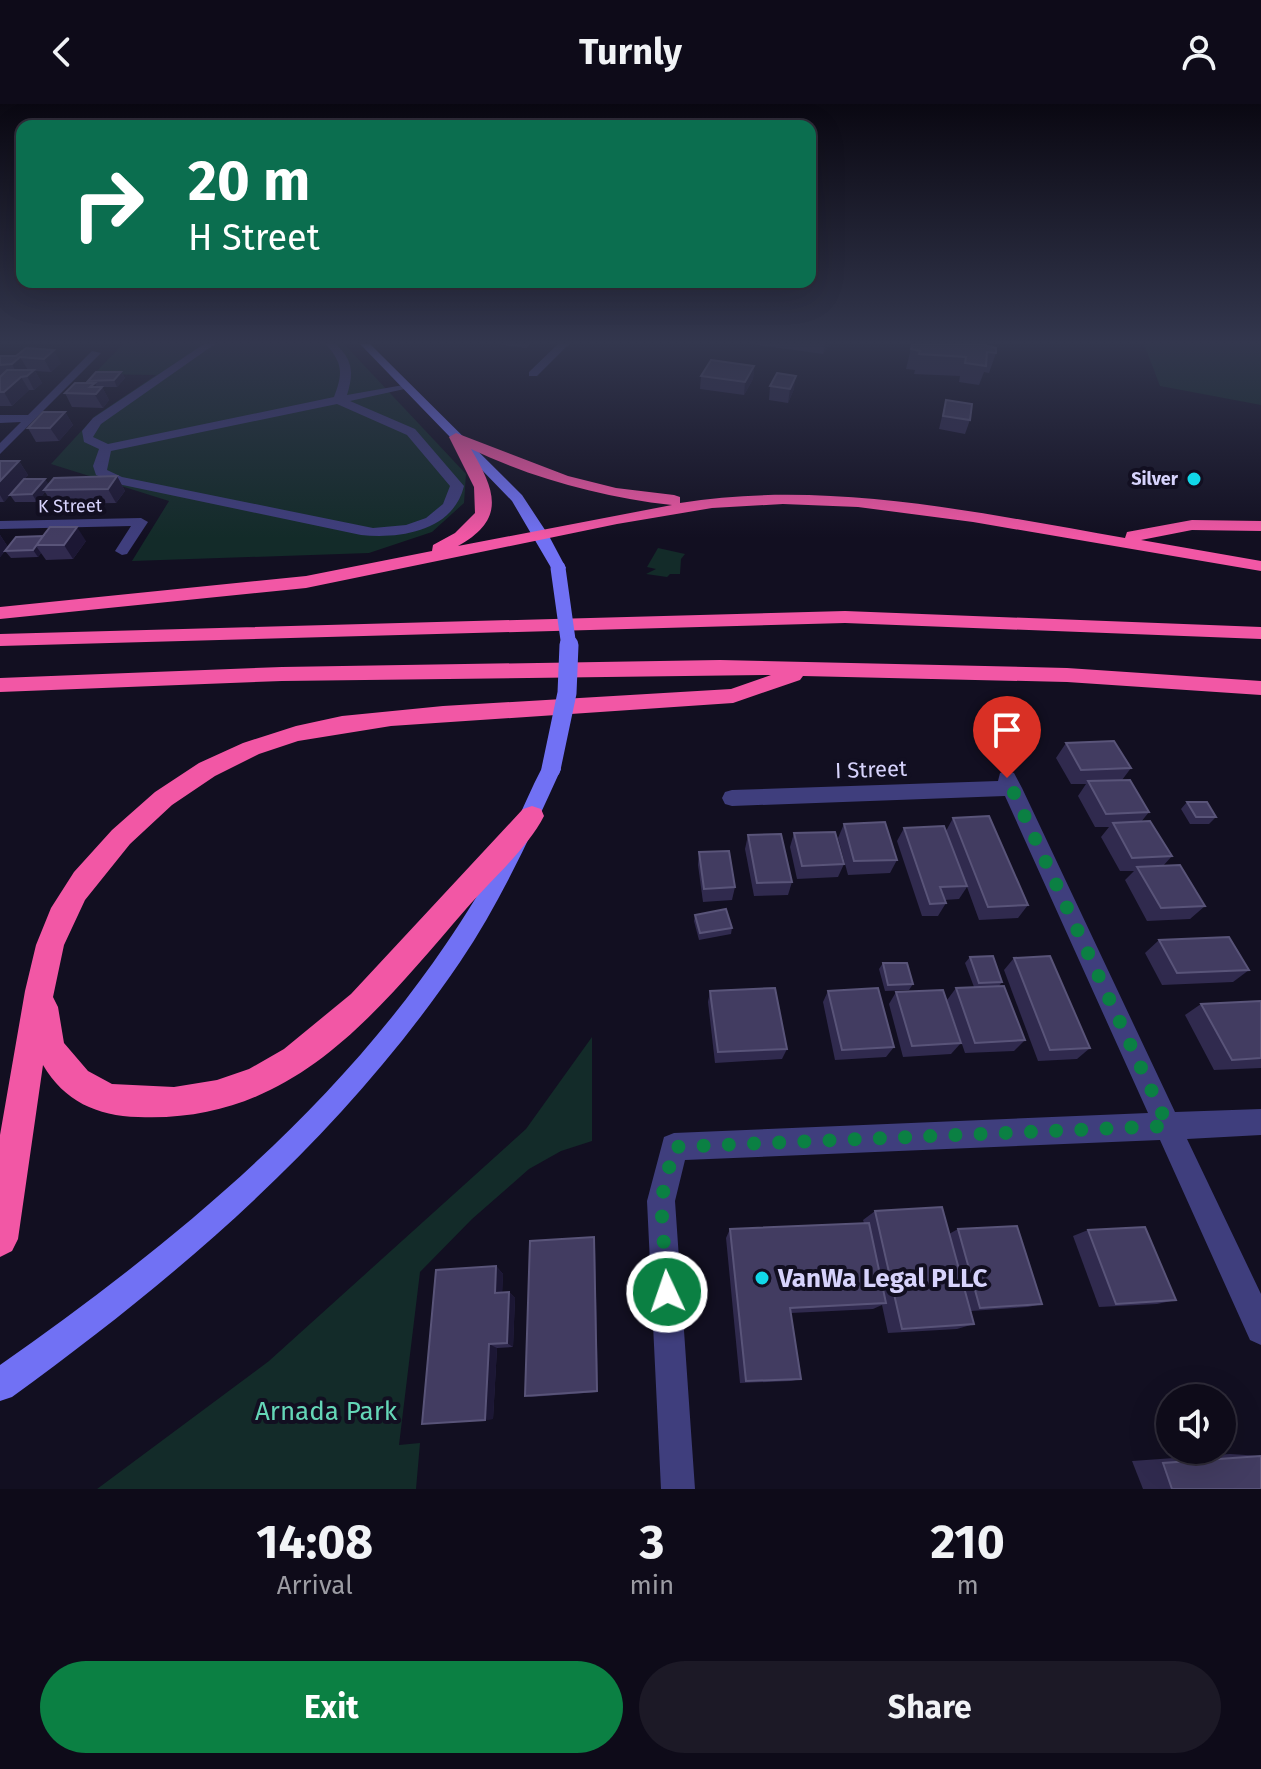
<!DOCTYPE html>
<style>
body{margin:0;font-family:"Fira Sans",sans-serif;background:#1c1926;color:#f1f3f6;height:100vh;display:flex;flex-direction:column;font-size:30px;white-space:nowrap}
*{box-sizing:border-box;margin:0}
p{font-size:26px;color:#9b9ba2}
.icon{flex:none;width:44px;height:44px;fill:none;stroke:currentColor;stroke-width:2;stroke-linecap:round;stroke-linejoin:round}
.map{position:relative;height:1385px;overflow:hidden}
.sheet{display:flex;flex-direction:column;background:#0e0b19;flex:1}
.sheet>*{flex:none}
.guide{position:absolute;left:16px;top:16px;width:800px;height:168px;border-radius:16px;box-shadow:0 8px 32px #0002,0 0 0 2px #2e2b38;background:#0b6e4f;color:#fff;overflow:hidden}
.controls{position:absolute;left:1156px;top:1280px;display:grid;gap:16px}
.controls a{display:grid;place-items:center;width:80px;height:80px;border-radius:50%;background:#0e0b19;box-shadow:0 8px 32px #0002,0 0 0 2px #2e2b38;font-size:40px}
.pin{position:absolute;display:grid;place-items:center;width:68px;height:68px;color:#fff;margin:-82px -34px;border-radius:50% 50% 50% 0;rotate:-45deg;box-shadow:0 0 8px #0007}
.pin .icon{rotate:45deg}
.me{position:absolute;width:88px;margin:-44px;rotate:357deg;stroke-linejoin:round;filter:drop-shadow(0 0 6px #0008)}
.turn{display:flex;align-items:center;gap:28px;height:168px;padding:0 40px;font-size:36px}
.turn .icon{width:104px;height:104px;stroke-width:2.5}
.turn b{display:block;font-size:56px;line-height:68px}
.eta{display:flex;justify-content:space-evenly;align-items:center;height:136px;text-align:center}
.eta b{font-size:48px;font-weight:700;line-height:56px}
.action{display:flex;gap:16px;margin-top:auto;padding:16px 40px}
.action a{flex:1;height:92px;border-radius:48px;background:#0b8043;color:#fff;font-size:32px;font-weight:700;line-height:92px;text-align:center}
.action a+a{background:#1c1926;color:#f1f3f6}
header{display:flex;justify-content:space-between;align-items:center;height:104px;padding:0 40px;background:#0e0b19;font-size:36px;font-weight:700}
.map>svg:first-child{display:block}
.green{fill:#132b29}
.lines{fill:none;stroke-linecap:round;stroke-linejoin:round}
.minor{fill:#3f3e7d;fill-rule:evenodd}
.secondary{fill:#7171f4;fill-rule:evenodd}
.motorway{fill:#f257a5;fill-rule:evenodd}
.secondary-bridge-far1{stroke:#7171f4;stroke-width:15}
.secondary-bridge{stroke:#7171f4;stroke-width:19}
.wall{fill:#302a4e}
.shaded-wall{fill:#1c1734}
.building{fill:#423c61;stroke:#595479;stroke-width:2}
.route{stroke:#0b8043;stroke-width:14;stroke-dasharray:0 25.2}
.poi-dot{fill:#11d8e9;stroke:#120f21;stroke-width:3}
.labels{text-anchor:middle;stroke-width:8;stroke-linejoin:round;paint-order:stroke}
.far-poi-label{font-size:18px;font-weight:bold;fill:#d7d3fc;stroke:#120f21;text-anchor:end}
.far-street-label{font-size:18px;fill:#d7d3fc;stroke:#120f21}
.street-label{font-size:22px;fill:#d7d3fc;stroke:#120f21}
.near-poi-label{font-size:26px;font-weight:bold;fill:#d7d3fc;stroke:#120f21;text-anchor:start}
.near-park-label{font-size:26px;fill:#64d6b7;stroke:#120f21}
</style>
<header><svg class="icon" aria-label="back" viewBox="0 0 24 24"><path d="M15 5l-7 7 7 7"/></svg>Turnly<svg class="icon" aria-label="person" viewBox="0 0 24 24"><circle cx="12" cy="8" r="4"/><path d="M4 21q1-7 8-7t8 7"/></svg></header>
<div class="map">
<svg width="1261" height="1385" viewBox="0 0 1261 1385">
<rect width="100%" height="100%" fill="#120f21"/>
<g class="green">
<polygon points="123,240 344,240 466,370 464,399 432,428 369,449 132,457 169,397 51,360 95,312 156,271 94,270"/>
<polygon points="1144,240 1261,240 1261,301 1160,282"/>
<polygon points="658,444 685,450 681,455 680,470 670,470 667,473 646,470 656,465 647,463"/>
<polygon points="592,933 592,1037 561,1047 529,1065 472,1115 420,1168 399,1341 420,1339 416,1385 97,1385 269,1257 526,1025"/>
</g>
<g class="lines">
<g class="minor">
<path d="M204 240H215L101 320 93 333 108 340 334 293C343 269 343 260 326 240H336C353 257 354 268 347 291L409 280V284L350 297 415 325 464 382C453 427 401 435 361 431L118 380 96 371 93 362 99 345 84 338 82 327 93 314ZM337 300 407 331 450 382 443 400 426 414 406 421 373 424 122 373 107 366 111 347Z"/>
<polygon points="558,240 569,240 537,272 529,272 529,268"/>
<polygon points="92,247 101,249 0,350 0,339 21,318 0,319 0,311 28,311"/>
<polygon points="141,414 148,418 127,450 122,451 115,447 131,422 0,425 0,417"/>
<polygon points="1007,667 1014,669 1022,684 1175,1008 1261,1005 1261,1031 1187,1035 1261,1190 1261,1241 1250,1236 1160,1036 685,1056 675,1097 695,1385 661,1385 647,1097 664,1033 674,1029 1148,1009 1005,692 732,702 725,700 722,694 725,688 732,686 998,677 1000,669"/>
</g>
<g class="secondary">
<polygon points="360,240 370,240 522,391 549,432 566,464 563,467 553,467 512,397"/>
<path d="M551 658 558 660 561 665C531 731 501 797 460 858 341 1033 183 1169 12 1293L0 1297V1261C167 1144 330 1011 446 840 465 812 484 782 500 752 516 722 528 690 544 660Z"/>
</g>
<g class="motorway">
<path d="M456 329 568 372 616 384 674 391 680 393V399C828 375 979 409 1125 434L1127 428 1192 416 1261 417V427L1192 426 1141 436 1261 457V467L973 418 858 403 783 400 712 404 617 420 306 484 0 515V503L306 472 432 447 433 441 455 429 475 409 474 383 449 333ZM471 345C535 375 602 393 672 401L458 442C507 415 495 386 471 345Z"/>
<polygon points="845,507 1261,523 1261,535 845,519 0,542 0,530"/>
<path d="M720 556 1067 564 1261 577V591L1067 578 803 572 800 576 733 599 391 622 298 637 259 650 215 672 172 701 130 740 85 796 64 841 53 893 58 903 64 939 88 967 112 980 174 983 217 976 249 965 284 945 351 890 523 705 532 702 541 705 544 712C528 744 490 777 466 805 375 910 292 1020 138 1013 97 1012 64 997 43 961L18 1135 12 1147 0 1153V1031L25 887 36 841 51 804 74 768 112 726 155 688 199 659 243 639 296 622 342 612 443 602 731 585 771 571 282 577 0 588V574L282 563Z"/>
</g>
<polyline class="secondary-bridge-far1" points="558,464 569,543"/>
<polyline class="secondary-bridge" points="551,665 567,589 569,541"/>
</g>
<g class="wall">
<polygon points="497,240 530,240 526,244"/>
<polygon points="751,240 829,240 823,250"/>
<polygon points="912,240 996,249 989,269 984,268 979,281 959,278 960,272 914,270 915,266 906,265"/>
<polygon points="26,244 61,259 51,268 35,267 42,279 34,286 29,286 12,302 0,302 0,252 16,252"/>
<polygon points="754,262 753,275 744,291 700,285 701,272"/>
<polygon points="121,268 125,274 117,283 102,283 109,296 103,304 72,303 65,289 89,279 88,277"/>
<polygon points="770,282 794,285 788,299 769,296"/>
<polygon points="946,296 970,316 965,330 939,325"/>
<polygon points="65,308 73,321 59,337 36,338 28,324"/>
<polygon points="0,357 19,357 28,371 24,375 49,380 117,372 125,387 116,399 53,400 45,388 37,398 15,398 10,391 4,398 0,398"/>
<polygon points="0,431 8,443 86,437 73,455 46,456 41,449 38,453 11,454 5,447 0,453"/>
<polygon points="1066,639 1131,664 1122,676 1149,708 1141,718 1172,752 1163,762 1205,802 1190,815 1147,817 1125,776 1134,767 1120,767 1101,733 1109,723 1095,723 1078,692 1086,680 1071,680 1056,654"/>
<polygon points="1187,698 1216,713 1209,720 1190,720 1181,705"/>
<polygon points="953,714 1028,801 1018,814 979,816 967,783 959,795 944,796 946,799 938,812 922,812 897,737 904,724 946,727"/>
<polygon points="844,720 897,756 890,769 848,771 838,734"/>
<polygon points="794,729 844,760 838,773 797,775 790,743"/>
<polygon points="748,731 792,778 788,791 754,792 745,745"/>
<polygon points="699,748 735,783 732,796 703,798 698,761"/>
<polygon points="695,811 732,824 731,830 699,836 694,817"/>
<polygon points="1159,836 1249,866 1233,878 1162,881 1145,849"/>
<polygon points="970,853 1002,878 999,882 1025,936 1014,947 965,949 947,896 956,884 974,883 965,859"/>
<polygon points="1014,854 1090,944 1077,955 1038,957 1004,866"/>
<polygon points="883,859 913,880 909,886 885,887 879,865"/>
<polygon points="710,887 787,945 782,955 715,959 708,898"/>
<polygon points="828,887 894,943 886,953 835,956 823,898"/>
<polygon points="896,888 961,939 951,950 903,953 889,900"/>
<polygon points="1261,897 1261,964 1214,966 1185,911 1201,900"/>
<polygon points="875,1107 949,1130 958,1125 1042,1200 1028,1203 971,1207 974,1220 957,1225 888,1229 882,1201 873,1205 791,1209 801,1275 791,1277 740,1279 726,1134 730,1125 864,1119 863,1116"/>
<polygon points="1088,1126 1176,1196 1157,1200 1099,1203 1073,1132"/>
<polygon points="594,1133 595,1142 598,1288 531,1293 525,1292"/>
<polygon points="496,1162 503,1170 502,1189 509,1188 515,1194 513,1243 497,1244 493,1315 422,1320"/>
<polygon points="1230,1350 1261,1352 1261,1385 1143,1385 1132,1357"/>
</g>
<g class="shaded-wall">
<polygon points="825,240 829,240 823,250"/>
<polygon points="54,246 61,259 51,268 44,255"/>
<polygon points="20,253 28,266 19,274 12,260"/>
<polygon points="754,262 753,275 744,291 745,278"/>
<polygon points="34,266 42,279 34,286 27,272"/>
<polygon points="121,268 125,274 117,283 114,276"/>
<polygon points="796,272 794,285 788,299 790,285"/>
<polygon points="21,273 29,286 12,302 4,288"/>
<polygon points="95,279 99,287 102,283 109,296 103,304 90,283"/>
<polygon points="65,308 73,321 59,337 50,324"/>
<polygon points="19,357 28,371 4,398 0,391 0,377"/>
<polygon points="117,372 125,387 116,399 108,385"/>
<polygon points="45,375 50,382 44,386 45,388 37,398 32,390"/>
<polygon points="77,423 86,437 73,455 64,441"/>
<polygon points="0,431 8,443 0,453"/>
<polygon points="36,442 41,449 38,453 33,446"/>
<polygon points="594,1133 595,1142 598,1288 597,1287"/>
<polygon points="496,1162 503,1170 502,1195 495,1189"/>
<polygon points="509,1188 515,1194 513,1243 507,1239"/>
<polygon points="489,1240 497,1244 493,1315 485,1316"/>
</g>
<g class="building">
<polygon points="912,240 982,240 996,244 996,249 987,248 986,262 965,259 966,253 919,250 920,247 911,245"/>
<polygon points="26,244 54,246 44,255 20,253 12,260 0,261 0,252 16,252"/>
<polygon points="711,256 754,262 745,278 701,272"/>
<polygon points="7,266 34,266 27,272 21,273 4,288 0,288 0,273"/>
<polygon points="96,268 121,268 114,276 88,277"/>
<polygon points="777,269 796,272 790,285 770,282"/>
<polygon points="75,279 95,279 90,283 102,283 96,290 65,289"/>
<polygon points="946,296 972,300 970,316 943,312"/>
<polygon points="43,308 65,308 50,324 28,324"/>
<polygon points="0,357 19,357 0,377"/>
<polygon points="117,372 108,385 44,386 54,374"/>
<polygon points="24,375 45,375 32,390 10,391"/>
<polygon points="50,423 77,423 64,441 36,441"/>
<polygon points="43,432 33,446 5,447 16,433"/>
<polygon points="1114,637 1131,664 1081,666 1066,639"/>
<polygon points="1130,676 1149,708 1106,710 1088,677"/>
<polygon points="1187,698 1207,698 1216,713 1196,713"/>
<polygon points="989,712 1028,801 988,803 953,714"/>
<polygon points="1150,717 1172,752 1132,754 1113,719"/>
<polygon points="885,718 897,756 854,757 844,720"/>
<polygon points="944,722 967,782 940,783 946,799 930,800 904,724"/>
<polygon points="835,728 844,760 802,762 794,729"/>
<polygon points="781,730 792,778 757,779 748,731"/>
<polygon points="729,747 735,783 704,785 699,748"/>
<polygon points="1180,761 1205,802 1161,804 1137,763"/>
<polygon points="726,805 732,824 700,829 695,811"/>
<polygon points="1229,833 1249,866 1177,869 1159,836"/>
<polygon points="993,852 1002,878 979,879 970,853"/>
<polygon points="1050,852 1090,944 1050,946 1014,854"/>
<polygon points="883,859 907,859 913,880 888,881"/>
<polygon points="1004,882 1025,936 975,939 956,884"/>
<polygon points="775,884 787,945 718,948 710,887"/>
<polygon points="878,884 894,943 842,946 828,887"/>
<polygon points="943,886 961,939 912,942 896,888"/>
<polygon points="1261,897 1261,954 1232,956 1201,900"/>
<polygon points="942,1103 974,1220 902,1225 875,1107"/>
<polygon points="869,1119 886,1199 790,1204 801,1275 746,1277 730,1125"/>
<polygon points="1017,1122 1042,1200 980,1204 958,1125"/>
<polygon points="1145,1123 1176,1196 1116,1200 1088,1126"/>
<polygon points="594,1133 597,1287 525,1292 530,1137"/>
<polygon points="496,1162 495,1189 509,1188 507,1239 489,1240 485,1316 422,1320 436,1166"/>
<polygon points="1261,1352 1261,1385 1172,1385 1163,1359"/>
</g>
<linearGradient id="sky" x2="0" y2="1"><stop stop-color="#0a0812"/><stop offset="0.55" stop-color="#33374e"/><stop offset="1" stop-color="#33374e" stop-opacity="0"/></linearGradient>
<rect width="1261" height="434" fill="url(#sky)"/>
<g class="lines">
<polyline class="route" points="667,1188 661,1097 674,1043 1168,1022 1007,674"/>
</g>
<g class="poi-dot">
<circle cx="1194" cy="375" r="8"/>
<circle cx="762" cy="1174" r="8"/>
</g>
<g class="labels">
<g class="far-poi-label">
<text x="1178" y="381">Silver</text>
</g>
<g class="far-street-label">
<text transform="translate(70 402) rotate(-1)" y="6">K Street</text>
</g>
<g class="street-label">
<text transform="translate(871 665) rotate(-2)" y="8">I Street</text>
</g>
<g class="near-poi-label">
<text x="778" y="1183">VanWa Legal PLLC</text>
</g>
<g class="near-park-label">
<text x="326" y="1316">Arnada Park</text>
</g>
</g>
</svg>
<div class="controls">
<a><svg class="icon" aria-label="sound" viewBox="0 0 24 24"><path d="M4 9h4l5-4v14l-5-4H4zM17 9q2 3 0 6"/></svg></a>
</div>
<div class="pin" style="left:1007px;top:674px;background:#d93025"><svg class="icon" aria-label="arrive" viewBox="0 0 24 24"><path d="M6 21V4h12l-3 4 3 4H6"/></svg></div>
<svg class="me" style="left:667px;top:1188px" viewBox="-20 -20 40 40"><circle r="17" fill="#0b8043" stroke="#fff" stroke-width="3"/><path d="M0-11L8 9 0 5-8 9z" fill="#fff"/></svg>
<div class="guide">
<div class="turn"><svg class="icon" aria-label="right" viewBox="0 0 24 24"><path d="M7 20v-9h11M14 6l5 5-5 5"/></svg><div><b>20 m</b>H Street</div></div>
</div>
</div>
<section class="sheet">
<div class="eta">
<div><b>14:08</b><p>Arrival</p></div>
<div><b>3</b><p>min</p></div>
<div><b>210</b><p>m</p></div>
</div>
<div class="action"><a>Exit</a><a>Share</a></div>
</section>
